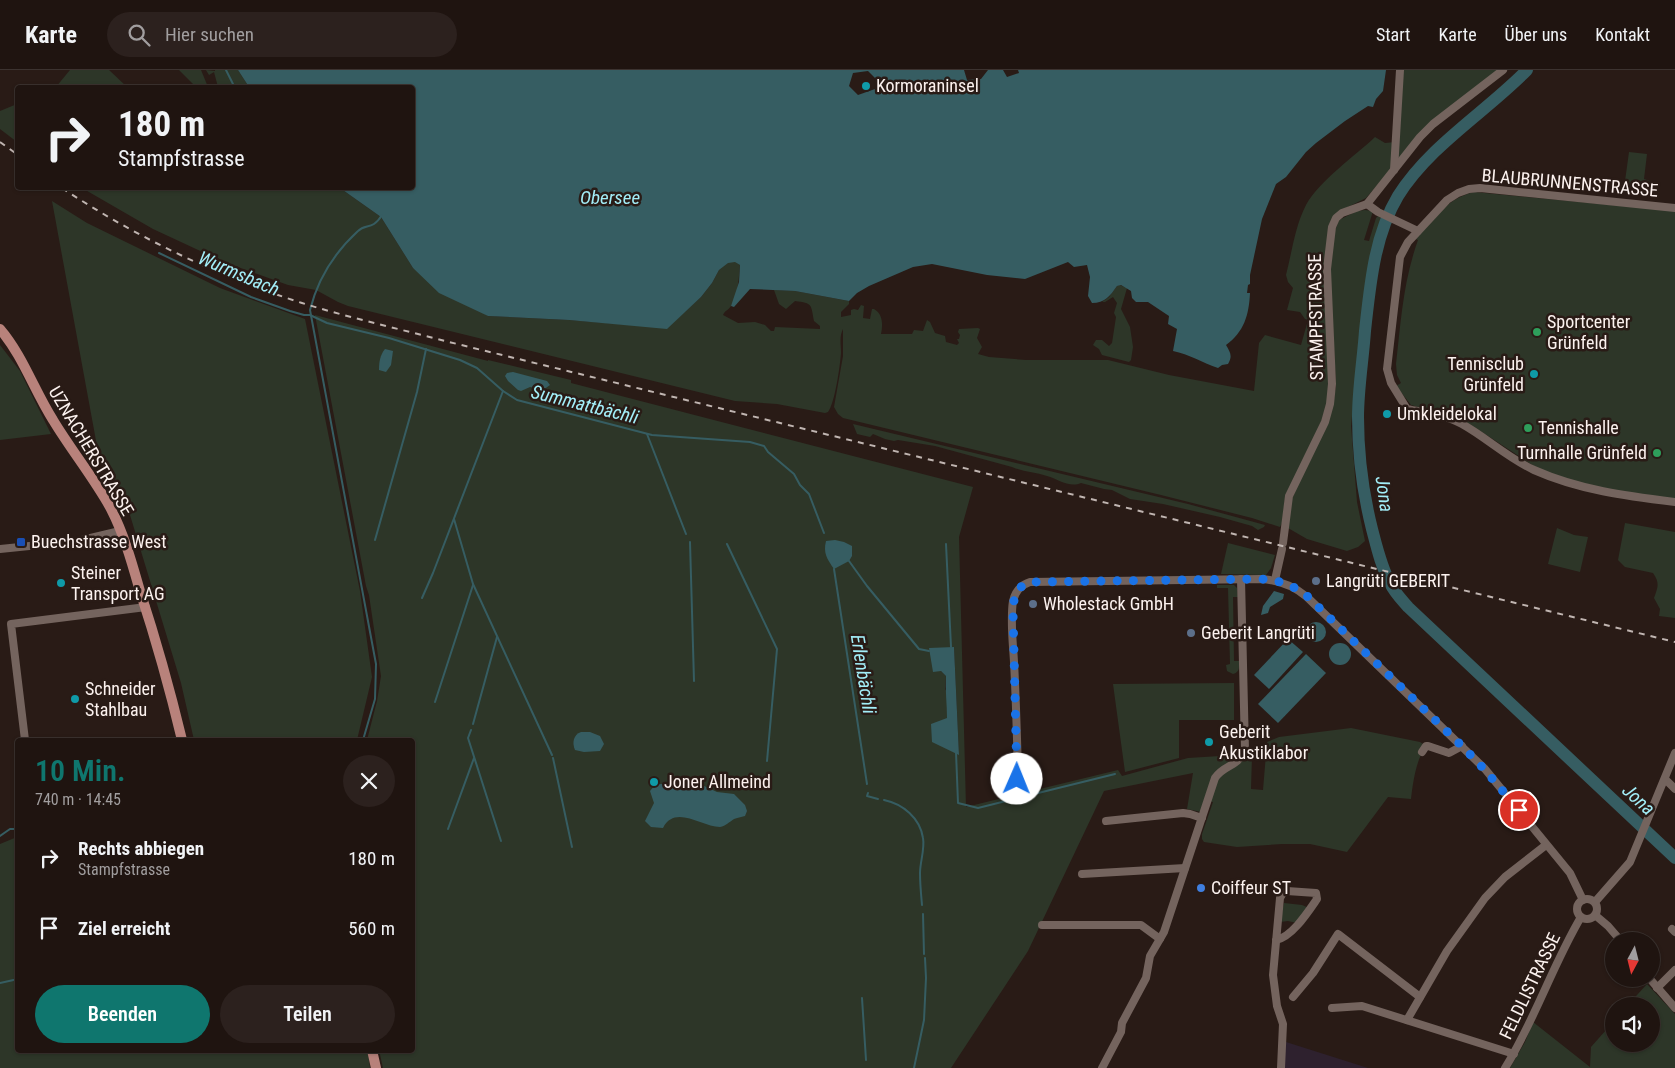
<!DOCTYPE html>
<html lang="de">
<meta charset="utf-8">
<style>
body{margin:0;font-family:"Roboto Condensed",sans-serif;background:#2c211e;color:#f1f3f6;height:100vh;display:flex;flex-direction:column;font-size:19px;white-space:nowrap}
*{box-sizing:border-box;margin:0}
p{font-size:16px;color:#a19e9f}
.icon{flex:none;width:28px;height:28px;fill:none;stroke:currentColor;stroke-width:2;stroke-linecap:round;stroke-linejoin:round}
.map{position:relative;flex:1;overflow:hidden}
.panel{position:absolute;left:15px;top:668px;width:400px;height:315px;display:flex;flex-direction:column;background:#1f1410;border-radius:5px;box-shadow:0 1px 4px #0004,0 0 0 1px #3c3330}
.panel>*{flex:none}
.hud{position:absolute;left:15px;top:15px;width:400px;height:105px;border-radius:5px;box-shadow:0 1px 4px #0004,0 0 0 1px #3c3330;background:#1f1410;color:#f1f3f6;overflow:hidden}
.needle{width:32px;rotate:187deg}
.tools{position:absolute;left:1605px;top:862px;display:grid;gap:10px}
.tools a{display:grid;place-items:center;width:55px;height:55px;border-radius:50%;background:#1f1410;box-shadow:0 1px 4px #0004,0 0 0 1px #3c3330;font-size:25px}
.pin{position:absolute;display:grid;place-items:center;width:42px;height:42px;color:#fff;margin:-21px;border:2px solid #fff;border-radius:50%;box-shadow:0 1px 5px #0007}
.me{position:absolute;width:55px;margin:-28px;rotate:1deg;stroke-linejoin:round;filter:drop-shadow(0 0 4px #0008)}
.turn{display:flex;align-items:center;gap:18px;height:105px;padding:0 20px;font-size:22px}
.turn .icon{width:65px;height:65px;stroke-width:2.5}
.turn b{display:block;font-size:35px;line-height:42px}
.round{display:grid;place-items:center;flex:none;width:52px;height:52px;border-radius:26px;background:#2c211e}
.headline{display:flex;align-items:center;justify-content:space-between;height:85px;padding:0 20px}
h1{font-size:30px;font-weight:600;line-height:38px;color:#0f766e}
.button{display:flex;gap:10px;margin-top:auto;padding:10px 20px}
.button a{flex:1;height:58px;border-radius:30px;background:#0f766e;color:#fff;font-size:20px;font-weight:600;line-height:58px;text-align:center}
.button a+a{background:#2c211e;color:#f1f3f6}
ul{padding:0;list-style:none}
li{display:flex;align-items:center;gap:15px;height:70px;padding:0 20px}
li div{flex:1}
li b{display:block;font-size:19px}
li em{font-style:normal}
header{display:flex;align-items:center;gap:30px;box-sizing:border-box;height:70px;padding:0 25px;background:#1f1410;border-bottom:1px solid #3c3330}
header strong{font-size:24px}
nav{display:flex;gap:28px;margin-inline-start:auto;font-size:18px}
.search{width:350px;height:45px;background:#2c211e;display:flex;align-items:center;gap:12px;box-sizing:border-box;padding:0 18px;border-radius:28px;color:#a19e9f;font-size:19px}
.map>svg:first-child{display:block}
.commercial{fill:#2e212e}
.green{fill:#2d3628;fill-rule:evenodd}
.water{fill:#365d62;fill-rule:evenodd}
.lines{fill:none;stroke-linecap:round;stroke-linejoin:round}
.stream{stroke:#365d62;stroke-width:2}
.river{stroke:#365d62;stroke-width:12}
.minor{stroke:#74645e;stroke-width:8}
.major{stroke:#b8827b;stroke-width:10}
.rail{stroke:#c0b5b1;stroke-width:2;stroke-dasharray:6 6;stroke-linecap:butt}
.route{stroke:#1a73e8;stroke-width:9;stroke-dasharray:0 16.2}
.culture-dot{fill:#0f9aa8;stroke:#291b16;stroke-width:2}
.leisure-dot{fill:#2e9e5b;stroke:#291b16;stroke-width:2}
.transit-dot{fill:#1a4fb4;stroke:#291b16;stroke-width:2}
.service-dot{fill:#5c6f8a;stroke:#291b16;stroke-width:2}
.shop-dot{fill:#3f7fe0;stroke:#291b16;stroke-width:2}
.labels{text-anchor:middle;stroke-width:5;stroke-linejoin:round;paint-order:stroke}
.poi-label{font-size:18px;fill:#fcf2ef;stroke:#291b16;text-anchor:start}
.street-label{font-size:18px;fill:#fcf2ef;stroke:#291b16}
.water-label{font-size:19px;font-style:italic;fill:#a3eef8;stroke:#291b16}
</style>
<header>
<strong>Karte</strong>
<div class="search"><svg class="icon" aria-label="search" viewBox="0 0 24 24"><circle cx="10" cy="10" r="6"/><path d="M15 15l6 6"/></svg>Hier suchen</div>
<nav><a>Start</a><a>Karte</a><a>Über uns</a><a>Kontakt</a></nav>
</header>
<div class="map">
<svg width="1675" height="998" viewBox="0 0 1675 998">
<rect width="100%" height="100%" fill="#291b16"/>
<polygon class="commercial" points="1286,972 1368,998 1278,998"/>
<g class="green">
<polygon points="70,0 109,0 127,17 56,17"/>
<polygon points="179,0 201,0 208,17 196,17"/>
<polygon points="206,0 215,1 215,0 238,0 249,17 218,17 214,2 209,5"/>
<path d="M1400 0H1499L1438 46 1366 128 1340 141 1330 155 1324 195 1329 293 1328 329 1322 350 1285 429 1282 453 1280 457 1252 448 1161 425 843 348 838 344 834 337 843 286V259C839 267 841 274 841 283 840 296 835 333 828 342L825 343 777 334 735 331 348 236 338 232 316 220 288 215 224 192 153 159 82 118H340L381 147 413 198 488 246 569 250 667 258 701 227 712 213 719 200 728 192H736L740 195C739 206 738 227 731 236 728 241 725 240 723 245L738 253 755 252 765 255 771 261H774L775 257 820 259V256L814 251C811 235 813 233 795 231L786 239 779 234 774 220 795 221 849 231V234L841 242V247L851 245V240L854 239 858 240 861 235 864 236 863 248 870 249 872 239H874C883 244 883 255 881 264H912L914 260 923 261 927 250 930 252 935 263 945 266 946 272 957 275 959 273 957 269H959L960 265 958 262 959 259 978 258 980 259 977 268 982 277 978 284 989 287 1026 290H1108L1169 305 1254 321 1259 273 1265 265 1301 275 1308 250 1305 249 1300 242 1287 240 1293 218 1288 212 1286 205C1292 182 1295 156 1306 135 1319 111 1355 86 1375 67L1385 73 1395 72Z"/>
<polygon points="17,34 17,72 0,59 0,41"/>
<polygon points="1629,82 1647,84 1644,109 1650,111 1648,121 1632,119 1627,117 1625,111"/>
<path d="M1474 122 1675 141V429L1599 418 1561 408 1537 398 1462 349 1411 335 1396 316 1401 313 1397 305 1396 294C1401 251 1403 212 1418 170L1413 168C1439 152 1439 131 1474 122Z"/>
<polygon points="52,131 87,153 220,218 305,249 360,521 372,607 357,670 194,670 181,613 130,445 111,412 99,387"/>
<polygon points="1365,140 1373,141 1364,170 1369,171 1376,148 1379,145 1382,146 1375,173 1367,209 1357,294 1351,356 1357,432 1365,471 1358,477 1347,481 1307,469 1288,458 1292,429 1334,328 1336,316 1330,204 1334,163 1339,150 1357,141"/>
<polygon points="1120,215 1127,218 1121,239 1130,257 1133,277 1131,290 1129,292 1102,285 1099,279 1093,275 1096,270 1102,270 1109,276 1112,273 1116,247 1114,243 1117,233 1113,227 1105,232 1102,232 1109,227 1117,216"/>
<path d="M315 245 488 291V290L571 310V313L973 417 959 467 966 737 1118 700 1122 706 1188 688 1236 685 1245 680 1252 686 1251 719 1263 720 1267 672 1279 667 1351 658 1420 672 1426 676C1416 690 1413 712 1411 729L1388 727 1347 782 1310 774H1282L1237 777 1204 772 1202 769V764L1213 732 1204 730 1201 742 1187 739 1193 703 1104 721 1028 881 951 998H383L379 980H412V670H367L377 631 381 606 369 525 366 516ZM954 577 959 685 947 648 948 624 945 619 946 606 941 601Z"/>
<polygon points="0,275 20,301 51,364 0,370"/>
<path d="M853 354 1188 434 1265 455 1264 457 1258 460 1252 456 1220 447 1163 434 1130 429 1112 420 1104 419 1081 413C1069 418 1058 409 1047 406 1035 402 1024 402 1012 397L935 376 898 370 894 371 885 369 873 364 870 367 857 364Z"/>
<path d="M1625 453 1675 462V548L1659 546 1660 539 1654 528C1658 517 1660 513 1653 503L1625 497 1618 490Z"/>
<polygon points="1557,458 1574,465 1588,467 1580,502 1548,494"/>
<polygon points="1228,473 1275,485 1271,498 1266,505 1221,504"/>
<path d="M1217 515H1234L1237 518 1238 527H1233L1234 591H1239C1239 598 1240 602 1233 604L1227 601 1226 595 1230 594 1228 518H1217Z"/>
<polygon points="1234,613 1234,650 1179,650 1179,688 1125,702 1113,614"/>
<polygon points="17,767 18,980 368,980 370,998 0,998 0,774"/>
<polygon points="1284,833 1302,835 1309,838 1297,853 1288,851 1280,852"/>
<polygon points="1647,914 1675,944 1675,998 1510,998 1525,972 1533,952 1590,997 1591,977 1614,951 1614,974 1651,974 1651,936 1627,936"/>
</g>
<g class="water">
<path d="M238 0H964L967 10 981 9 988 0H1003L1007 7 1019 3 1018 0H1386L1383 21 1376 29 1373 37 1368 36 1345 51 1316 73 1306 82 1286 107 1276 114 1262 149 1250 205V214L1248 215 1247 223H1250C1249 245 1244 262 1226 275 1230 282 1233 286 1228 294L1222 295 1218 298C1203 293 1189 284 1173 281L1177 259 1168 254 1169 246 1148 232H1136L1132 228 1131 221 1121 215 1117 216C1110 226 1105 233 1092 233L1088 226 1090 207 1087 195 1074 197 1068 192 1025 209 987 205 932 194 913 197 869 216 857 223 849 231 795 221 750 219 734 237 731 236 739 212 740 195 735 192 728 193 719 200 712 213 701 227 667 259 569 250 488 246 439 223 413 198 381 147 340 118H412V18L249 17ZM868 1 876 9 875 19 858 25 849 16 853 3Z"/>
<path d="M385 279 393 281 391 295 386 302 379 300C379 292 380 285 385 279Z"/>
<polygon points="513,302 547,311 550,315 543,320 530,317 521,321 518,320 508,311 505,306 507,303"/>
<path d="M835 470 844 472 852 476V486L849 491 834 499C827 489 823 483 826 471Z"/>
<polygon points="1274,521 1284,524 1283,529 1270,537 1268,543 1261,545 1263,536"/>
<circle cx="1316" cy="562" r="10"/>
<polygon points="1288,569 1303,582 1269,619 1254,605"/>
<circle cx="1340" cy="584" r="11"/>
<path d="M954 577 959 685 932 672 931 654 947 648C947 634 945 620 946 606L941 601 933 602 929 578Z"/>
<polygon points="1306,584 1326,603 1278,653 1258,634"/>
<path d="M581 662H590L600 666 604 674 600 681 584 682 575 680C572 673 573 665 581 662Z"/>
<path d="M660 714 702 715 717 722 734 724 745 735 747 741 745 746C741 747 737 748 734 749 729 752 726 756 720 757 702 757 675 734 663 758L651 757 645 751 654 733 650 721 655 715Z"/>
</g>
<g class="lines">
<g class="stream">
<polyline points="226,0 233,14 233,18"/>
<polyline points="159,183 251,227 290,241 304,245 310,245 327,253 389,268 460,290 477,298 503,321 517,330 652,365 750,372 764,376 768,382 794,404 800,415 809,424 824,463"/>
<polyline points="647,364 686,464"/>
<polyline points="454,449 473,514 552,685"/>
<polyline points="375,470 417,322 426,279"/>
<polyline points="690,472 694,611"/>
<polyline points="727,474 777,579 767,691"/>
<polyline points="946,474 951,577"/>
<polyline points="849,491 867,516 919,579 929,581"/>
<polyline points="834,499 867,714"/>
<polyline points="422,528 433,503 503,321"/>
<polyline points="435,632 473,515"/>
<polyline points="473,654 497,567"/>
<polyline points="471,660 468,668 501,771"/>
<path d="M363 670 375 629 376 594 310 240C318 208 334 183 358 161 366 153 372 161 382 145"/>
<polyline points="956,682 958,733 978,738 1018,728"/>
<polyline points="553,688 572,777"/>
<polyline points="868,723 867,726 878,729"/>
<polyline points="1026,726 1115,704"/>
<path d="M884 730C903 734 920 748 923 768 925 779 920 792 920 803 920 814 921 824 922 835"/>
<polyline points="448,759 474,688"/>
<polyline points="0,766 10,759 18,759"/>
<polyline points="923,844 924,884"/>
<polyline points="0,913 18,909"/>
<polyline points="862,928 866,990"/>
<polyline points="914,998 924,950 926,908 925,888"/>
</g>
<path class="river" d="M1527 0C1486 42 1430 75 1398 126 1374 166 1370 216 1365 261 1363 290 1358 319 1358 347 1358 385 1363 423 1372 459 1377 478 1381 496 1390 513 1394 522 1402 530 1408 537L1675 788"/>
<g class="minor">
<polyline points="1394,100 1400,0"/>
<polyline points="1367,134 1378,142 1418,161"/>
<path d="M1675 138 1480 118 1469 119 1458 123 1447 130 1408 172 1400 187 1387 299 1391 313 1407 339C1425 343 1446 345 1462 354 1487 368 1508 388 1534 400 1579 420 1626 426 1675 432"/>
<polyline points="1283,473 1289,426 1325,352 1330,334 1332,314 1327,199 1332,157 1336,148 1342,143 1367,134 1420,67 1433,54 1503,0"/>
<polyline points="0,479 78,471 120,461"/>
<polyline points="1275,510 1282,479"/>
<polyline points="25,670 11,554 146,537"/>
<polyline points="1422,682 1426,676 1428,676 1449,683 1462,676"/>
<path d="M1017 684 1002 700 1000 709 1003 714 1009 715 1014 712 1018 703C1017 666 1016 629 1014 592 1013 573 1010 550 1013 531 1015 522 1021 515 1030 512L1261 509C1279 510 1293 515 1307 527L1485 699 1570 803 1583 830"/>
<polyline points="1665,709 1675,719"/>
<polyline points="1106,751 1183,743 1190,744 1202,748"/>
<polyline points="1082,804 1185,798"/>
<circle cx="1587" cy="839" r="10"/>
<polyline points="1595,832 1630,792 1675,683"/>
<polyline points="1595,845 1608,856 1621,871"/>
<polyline points="1042,855 1141,855 1160,869"/>
<polyline points="1672,859 1675,862"/>
<path d="M1276 870C1292 867 1308 842 1317 829L1316 823 1287 821 1283 823 1280 828 1273 905 1277 936 1283 954 1281 998"/>
<polyline points="1650,909 1675,938"/>
<polyline points="1657,918 1675,900"/>
<polyline points="1293,927 1313,903 1338,864 1420,927"/>
<polyline points="1332,938 1362,936 1514,984"/>
<polyline points="1407,950 1447,881 1485,828 1505,807 1546,775"/>
<path d="M1102 998 1121 962 1122 953 1146 908 1150 886 1164 862 1215 708C1224 694 1237 698 1245 680L1241 509"/>
<path d="M1505 998C1535 950 1552 896 1581 847"/>
</g>
<g class="major">
<path d="M0 259C23 286 34 320 53 350 71 380 94 408 111 439 124 464 132 493 140 521 156 570 170 620 182 670"/>
<polyline points="372,980 376,998"/>
</g>
<g class="rail">
<polyline points="0,72 18,85"/>
<path d="M62 118C136 167 217 206 302 233 350 248 400 259 449 272L1675 572"/>
</g>
</g>
<g class="lines">
<path class="route" d="M1017 709 1013 542C1013 529 1016 516 1030 512L1261 509C1279 510 1293 515 1307 526L1462 676 1484 699 1519 740"/>
</g>
<g class="culture-dot">
<circle cx="866" cy="16" r="5"/>
<circle cx="1534" cy="304" r="5"/>
<circle cx="1387" cy="344" r="5"/>
<circle cx="61" cy="513" r="5"/>
<circle cx="75" cy="629" r="5"/>
<circle cx="1209" cy="672" r="5"/>
<circle cx="654" cy="712" r="5"/>
</g>
<g class="leisure-dot">
<circle cx="1537" cy="262" r="5"/>
<circle cx="1528" cy="358" r="5"/>
<circle cx="1657" cy="383" r="5"/>
</g>
<rect class="transit-dot" x="16" y="467" width="10" height="10" rx="2.5"/>
<g class="service-dot">
<circle cx="1316" cy="511" r="5"/>
<circle cx="1033" cy="534" r="5"/>
<circle cx="1191" cy="563" r="5"/>
</g>
<circle class="shop-dot" cx="1201" cy="818" r="5"/>
<g class="labels">
<g class="poi-label">
<text x="876" y="22">Kormoraninsel</text>
<text x="1547" y="258">Sportcenter<tspan x="1547" dy="21">Grünfeld</tspan></text>
<text x="1524" y="300" text-anchor="end">Tennisclub<tspan x="1524" dy="21">Grünfeld</tspan></text>
<text x="1397" y="350">Umkleidelokal</text>
<text x="1538" y="364">Tennishalle</text>
<text x="1647" y="389" text-anchor="end">Turnhalle Grünfeld</text>
<text x="31" y="478">Buechstrasse West</text>
<text x="71" y="509">Steiner<tspan x="71" dy="21">Transport AG</tspan></text>
<text x="1326" y="517">Langrüti GEBERIT</text>
<text x="1043" y="540">Wholestack GmbH</text>
<text x="1201" y="569">Geberit Langrüti</text>
<text x="85" y="625">Schneider<tspan x="85" dy="21">Stahlbau</tspan></text>
<text x="1219" y="668">Geberit<tspan x="1219" dy="21">Akustiklabor</tspan></text>
<text x="664" y="718">Joner Allmeind</text>
<text x="1211" y="824">Coiffeur ST</text>
</g>
<g class="street-label">
<text transform="translate(1570 113) rotate(5)" y="6">BLAUBRUNNENSTRASSE</text>
<text transform="translate(1316 247) rotate(-91)" y="6">STAMPFSTRASSE</text>
<text transform="translate(91 381) rotate(59)" y="6">UZNACHERSTRASSE</text>
<text transform="translate(1530 916) rotate(-64)" y="6">FELDLISTRASSE</text>
</g>
<g class="water-label">
<text x="610" y="134">Obersee</text>
<text transform="translate(239 203) rotate(23)" y="7">Wurmsbach</text>
<text transform="translate(585 334) rotate(14)" y="7">Summattbächli</text>
<text transform="translate(1385 424) rotate(82)" y="7">Jona</text>
<text transform="translate(864 604) rotate(81)" y="7">Erlenbächli</text>
<text transform="translate(1639 729) rotate(43)" y="7">Jona</text>
</g>
</g>
</svg>
<div class="tools">
<a><svg class="needle" viewBox="-14 -14 28 28"><path d="M0-13l5 13h-10z" fill="#e53935"/><path d="M0 13l5-13h-10z" fill="#a19e9f"/></svg></a>
<a><svg class="icon" aria-label="sound" viewBox="0 0 24 24"><path d="M4 9h4l5-4v14l-5-4H4zM17 9q2 3 0 6"/></svg></a>
</div>
<div class="pin" style="left:1519px;top:740px;background:#d93025"><svg class="icon" aria-label="arrive" viewBox="0 0 24 24"><path d="M6 21V4h12l-3 4 3 4H6"/></svg></div>
<svg class="me" style="left:1017px;top:709px" viewBox="-20 -20 40 40"><circle r="19" fill="#fff"/><path d="M0-13L10 11 0 6-10 11z" fill="#1a73e8"/></svg>
<div class="hud">
<div class="turn"><svg class="icon" aria-label="right" viewBox="0 0 24 24"><path d="M7 20v-9h11M14 6l5 5-5 5"/></svg><div><b>180 m</b>Stampfstrasse</div></div>
</div>
<section class="panel">
<div class="headline"><div><h1>10 Min.</h1><p>740 m · 14:45</p></div><a class="round"><svg class="icon" aria-label="close" viewBox="0 0 24 24"><path d="M6 6l12 12M18 6L6 18"/></svg></a></div>
<ul>
<li><svg class="icon" aria-label="right" viewBox="0 0 24 24"><path d="M7 20v-9h11M14 6l5 5-5 5"/></svg><div><b>Rechts abbiegen</b><p>Stampfstrasse</p></div><em>180 m</em></li>
<li><svg class="icon" aria-label="arrive" viewBox="0 0 24 24"><path d="M6 21V4h12l-3 4 3 4H6"/></svg><div><b>Ziel erreicht</b></div><em>560 m</em></li>
</ul>
<div class="button"><a>Beenden</a><a>Teilen</a></div>
</section>
</div>
